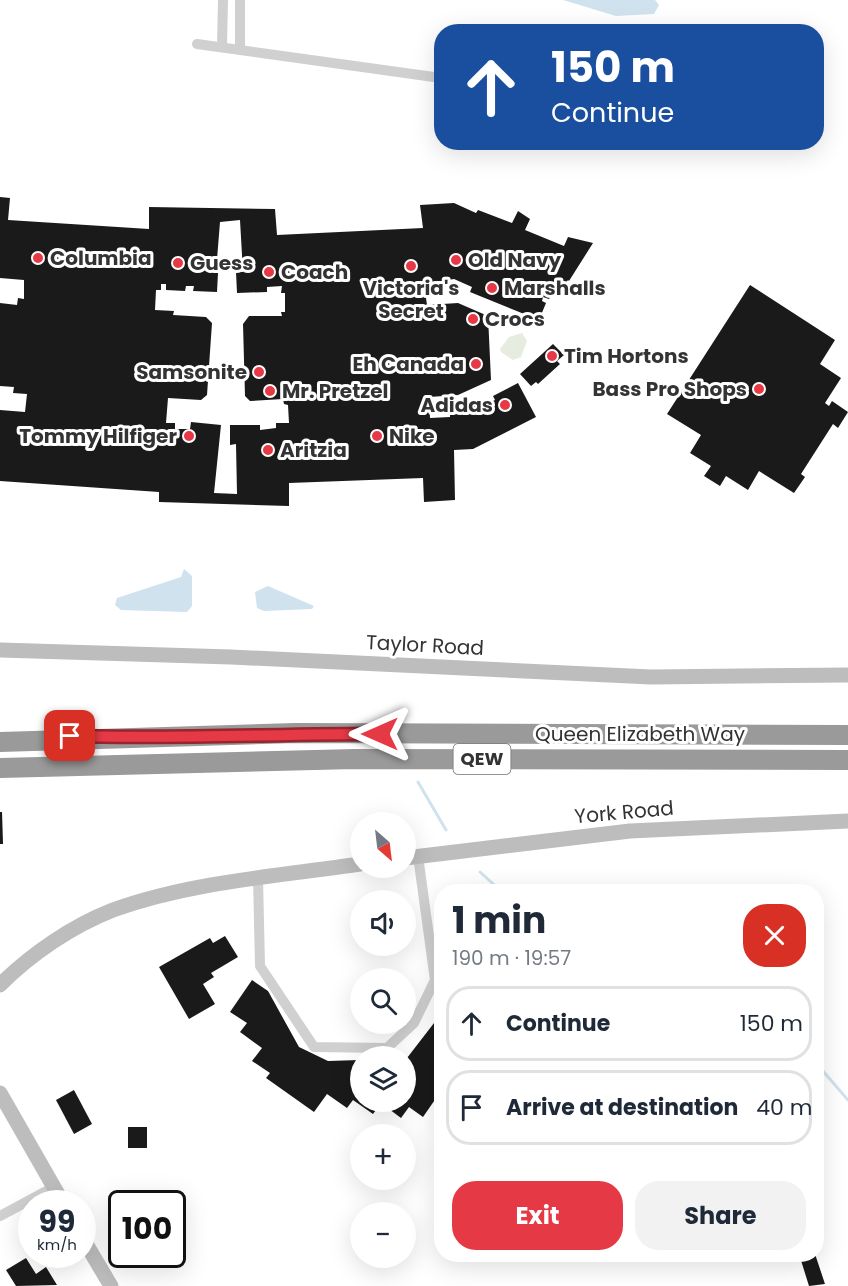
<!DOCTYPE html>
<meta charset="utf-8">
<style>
body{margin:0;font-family:Poppins,sans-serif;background:#f2f2f3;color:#1f2937;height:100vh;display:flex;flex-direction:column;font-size:22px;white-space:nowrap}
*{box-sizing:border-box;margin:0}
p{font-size:20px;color:#747a83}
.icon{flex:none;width:33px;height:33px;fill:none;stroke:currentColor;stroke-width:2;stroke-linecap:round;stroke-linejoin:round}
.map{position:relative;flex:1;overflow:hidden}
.details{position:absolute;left:434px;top:884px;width:390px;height:378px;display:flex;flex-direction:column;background:#fff;border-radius:24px;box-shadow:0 6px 24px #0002}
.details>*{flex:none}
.top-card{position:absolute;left:434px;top:24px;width:390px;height:126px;border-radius:24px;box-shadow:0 6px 24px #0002;background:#1a4fa0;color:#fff;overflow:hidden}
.needle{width:39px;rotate:152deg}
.buttons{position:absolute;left:350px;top:812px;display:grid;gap:12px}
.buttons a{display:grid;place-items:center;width:66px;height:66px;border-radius:50%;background:#fff;box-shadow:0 6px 24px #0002;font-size:30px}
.speed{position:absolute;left:18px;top:1190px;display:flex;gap:12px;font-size:30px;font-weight:700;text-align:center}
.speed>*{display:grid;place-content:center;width:78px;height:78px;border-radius:50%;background:#fff;box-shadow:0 6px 24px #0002;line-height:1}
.speed small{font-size:15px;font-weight:400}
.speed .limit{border:3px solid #111;border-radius:9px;background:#fff;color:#111}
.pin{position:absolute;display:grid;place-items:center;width:51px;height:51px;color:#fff;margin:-26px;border-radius:12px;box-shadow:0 3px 9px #0006}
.me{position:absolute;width:66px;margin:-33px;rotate:270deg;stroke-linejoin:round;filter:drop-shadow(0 0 4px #0008)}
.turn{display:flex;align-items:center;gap:21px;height:126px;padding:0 18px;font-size:27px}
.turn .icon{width:78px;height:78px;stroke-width:2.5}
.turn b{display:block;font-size:42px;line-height:51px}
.round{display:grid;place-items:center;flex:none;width:63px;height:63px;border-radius:24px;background:#f2f2f3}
.summary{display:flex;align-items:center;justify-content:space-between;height:102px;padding:0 18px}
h1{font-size:36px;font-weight:700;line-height:45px}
.action{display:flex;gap:12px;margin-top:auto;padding:12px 18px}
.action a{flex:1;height:69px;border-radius:24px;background:#e63946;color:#fff;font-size:24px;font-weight:700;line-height:69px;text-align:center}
.action a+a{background:#f2f2f3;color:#1f2937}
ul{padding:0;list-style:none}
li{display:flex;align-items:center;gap:18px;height:75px;margin:0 12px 9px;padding:0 6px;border:3px solid #e0e1e3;border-radius:24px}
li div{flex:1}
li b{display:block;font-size:22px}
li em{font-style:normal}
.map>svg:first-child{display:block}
.green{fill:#e6ecdf}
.water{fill:#cfe2ee}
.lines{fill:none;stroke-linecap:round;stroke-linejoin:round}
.stream{stroke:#cfe2ee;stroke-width:3}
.building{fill:#1a1a1a;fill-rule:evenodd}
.minor{stroke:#d0d0d0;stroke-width:10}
.secondary{stroke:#bdbdbd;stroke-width:15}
.motorway{stroke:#9a9a9a;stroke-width:20}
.route-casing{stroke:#96252e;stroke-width:15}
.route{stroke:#e63946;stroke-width:10}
.poi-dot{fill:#e63946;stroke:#fff;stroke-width:2}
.labels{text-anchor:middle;stroke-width:6;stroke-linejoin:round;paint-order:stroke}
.shield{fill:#fff;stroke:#707070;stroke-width:1.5}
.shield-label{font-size:18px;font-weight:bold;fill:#333}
.poi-label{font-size:20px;font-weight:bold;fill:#333;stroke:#fff;text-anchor:start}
.street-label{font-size:20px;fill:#333;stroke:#fff}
</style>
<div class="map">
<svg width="848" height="1286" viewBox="0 0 848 1286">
<rect width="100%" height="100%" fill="#fff"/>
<polygon class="green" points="522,333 527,341 521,357 513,360 501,352 500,349 509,337"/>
<g class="water">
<polygon points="563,0 655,0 659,5 654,14 616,16"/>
<polygon points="184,569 192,576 192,606 187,612 121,610 115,605 117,598 181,577"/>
<polygon points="268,586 314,606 312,609 264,611 257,608 255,592"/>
</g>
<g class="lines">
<g class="stream">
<polyline points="418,782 446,830"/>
<polyline points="480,872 501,891"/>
<polyline points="816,1063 848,1100"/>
</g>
</g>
<g class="building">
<path d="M0 197 10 198 8 220 149 229V207L275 209 277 235 423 228 420 205 454 203 476 213 478 210 512 223 518 211 530 219 525 230 564 246 568 237 593 243 569 281 568 280 565 284 562 283 549 299 543 297 542 301 546 303 539 320 470 292 472 287 454 279 424 284 427 305 458 303 488 316 491 380 458 395 429 397 430 418 450 417V412H459L478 403 480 408 495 400 493 396 518 383 536 417 473 449 454 450 455 500 424 502 423 478 289 483V506L159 502V492L0 481V410L25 412 27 394 13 393 14 387 0 386V303L17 305 18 298 24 299V280L0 278ZM240 220 243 272H236L237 293 267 292V287L282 286 281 293H285V312H281L282 316H249L243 324 245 396 250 401 283 399 284 404 288 405 289 423H276V428L260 430V425H230V445L236 444 237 494 214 493 221 425 191 422 190 429H175V423H166L168 398 201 400 207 395 212 323 206 317 173 315 174 311 155 310 156 290H161V284H166V290L185 291 186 286H194L193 291 217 292 218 273 216 272 220 222Z"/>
<polygon points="750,285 835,340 820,364 841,378 825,403 829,406 832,401 848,412 838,428 833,424 801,474 805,477 794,493 759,471 748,490 726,476 720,486 704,476 711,466 690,453 701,435 667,414"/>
<polygon points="553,344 564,355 557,361 560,364 538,384 536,382 531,386 520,374"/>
<polygon points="0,812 2,812 3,844 0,844"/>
<polygon points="225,936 238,957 211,973 214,977 203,984 215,1004 189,1019 159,967 210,938 213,943"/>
<polygon points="252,980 268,991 299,1047 328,1061 360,1060 360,1101 405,1101 405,1058 407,1058 441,1014 441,1091 423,1117 409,1107 401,1118 381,1103 373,1114 353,1100 347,1108 327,1094 314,1112 266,1078 270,1073 252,1061 262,1048 240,1032 247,1023 230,1012"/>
<polygon points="74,1090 92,1124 74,1134 56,1100"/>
<rect x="128" y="1127" width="19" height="21"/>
<polygon points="799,1254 815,1254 825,1284 809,1286"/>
<polygon points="26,1258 36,1274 46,1267 57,1285 16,1286 6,1270"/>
</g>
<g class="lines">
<g class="minor">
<polyline points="197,44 441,78"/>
<polyline points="222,47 223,0"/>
<polyline points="240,49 240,0"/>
<polyline points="258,878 260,966 314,1047 387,1048 414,1023 435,980 418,856"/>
<polyline points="0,1216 54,1187"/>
</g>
<g class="secondary">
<polyline points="0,650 231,657 651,677 848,675"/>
<polyline points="405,858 630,831 848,821"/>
<path d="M0 985C31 954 72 926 113 910 191 882 278 876 360 864"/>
<polyline points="0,1093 63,1203"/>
<polyline points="82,1237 111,1286"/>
</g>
<g class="motorway">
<polyline points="0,742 295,733 848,735"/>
<polyline points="0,768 355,759 848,760"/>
</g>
</g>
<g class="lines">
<g class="route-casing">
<path id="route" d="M70 736C173 739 277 734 380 734"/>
</g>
<use href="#route" class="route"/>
</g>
<g class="poi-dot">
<circle cx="38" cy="258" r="6"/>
<circle cx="456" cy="260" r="6"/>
<circle cx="178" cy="263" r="6"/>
<circle cx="411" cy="266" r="6"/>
<circle cx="269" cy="272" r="6"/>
<circle cx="492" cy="288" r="6"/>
<circle cx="473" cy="319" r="6"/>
<circle cx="552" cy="356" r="6"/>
<circle cx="476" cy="364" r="6"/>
<circle cx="259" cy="372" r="6"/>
<circle cx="759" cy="389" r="6"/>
<circle cx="270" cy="391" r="6"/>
<circle cx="505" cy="405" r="6"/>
<circle cx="189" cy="436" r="6"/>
<circle cx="377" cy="436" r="6"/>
<circle cx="268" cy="450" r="6"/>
</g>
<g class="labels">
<rect class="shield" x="453.5" y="744" width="57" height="30" rx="4.5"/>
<g class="shield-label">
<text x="482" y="765">QEW</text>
</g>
<g class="poi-label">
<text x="50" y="265">Columbia</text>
<text x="468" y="267">Old Navy</text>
<text x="190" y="270">Guess</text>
<text x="281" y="279">Coach</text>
<text x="411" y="295" text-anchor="middle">Victoria's<tspan x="411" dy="23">Secret</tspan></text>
<text x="504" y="295">Marshalls</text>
<text x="485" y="326">Crocs</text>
<text x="564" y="363">Tim Hortons</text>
<text x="464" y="371" text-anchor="end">Eh Canada</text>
<text x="247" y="379" text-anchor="end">Samsonite</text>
<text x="747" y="396" text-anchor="end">Bass Pro Shops</text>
<text x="282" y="398">Mr. Pretzel</text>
<text x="493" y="412" text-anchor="end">Adidas</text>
<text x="177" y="443" text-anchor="end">Tommy Hilfiger</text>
<text x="389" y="443">Nike</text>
<text x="280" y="457">Aritzia</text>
</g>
<g class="street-label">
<text transform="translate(425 645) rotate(3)" y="7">Taylor Road</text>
<text x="640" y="741">Queen Elizabeth Way</text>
<text transform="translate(624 812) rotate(-5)" y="7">York Road</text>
</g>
</g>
</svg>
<div class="buttons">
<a><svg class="needle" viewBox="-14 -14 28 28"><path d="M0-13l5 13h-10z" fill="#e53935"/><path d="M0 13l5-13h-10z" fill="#747a83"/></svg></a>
<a><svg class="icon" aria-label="sound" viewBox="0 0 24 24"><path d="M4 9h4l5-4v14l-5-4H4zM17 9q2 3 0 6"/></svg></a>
<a><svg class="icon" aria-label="search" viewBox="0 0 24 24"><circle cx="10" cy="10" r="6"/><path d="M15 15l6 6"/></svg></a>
<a><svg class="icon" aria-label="layers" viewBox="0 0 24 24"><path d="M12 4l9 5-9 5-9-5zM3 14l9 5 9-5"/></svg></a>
<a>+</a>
<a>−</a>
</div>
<div class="speed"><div>99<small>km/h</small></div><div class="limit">100</div></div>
<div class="pin" style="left:70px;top:736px;background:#d93025"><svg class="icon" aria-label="arrive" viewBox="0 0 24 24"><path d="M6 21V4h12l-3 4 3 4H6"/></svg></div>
<svg class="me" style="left:380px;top:734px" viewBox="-20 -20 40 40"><path d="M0-17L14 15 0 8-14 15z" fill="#e63946" stroke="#fff" stroke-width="4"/></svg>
<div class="top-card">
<div class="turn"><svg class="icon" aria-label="ahead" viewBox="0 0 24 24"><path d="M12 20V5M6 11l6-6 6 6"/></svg><div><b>150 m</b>Continue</div></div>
</div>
<section class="details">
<div class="summary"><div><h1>1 min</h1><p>190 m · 19:57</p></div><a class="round" style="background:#d93025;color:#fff"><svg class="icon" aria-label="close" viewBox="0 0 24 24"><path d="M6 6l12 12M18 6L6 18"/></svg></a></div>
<ul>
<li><svg class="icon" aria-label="ahead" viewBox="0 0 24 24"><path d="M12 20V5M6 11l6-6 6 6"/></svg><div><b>Continue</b></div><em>150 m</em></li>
<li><svg class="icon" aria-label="arrive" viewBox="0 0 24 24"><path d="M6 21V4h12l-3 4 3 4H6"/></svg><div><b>Arrive at destination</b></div><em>40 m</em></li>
</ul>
<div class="action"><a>Exit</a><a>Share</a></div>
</section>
</div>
